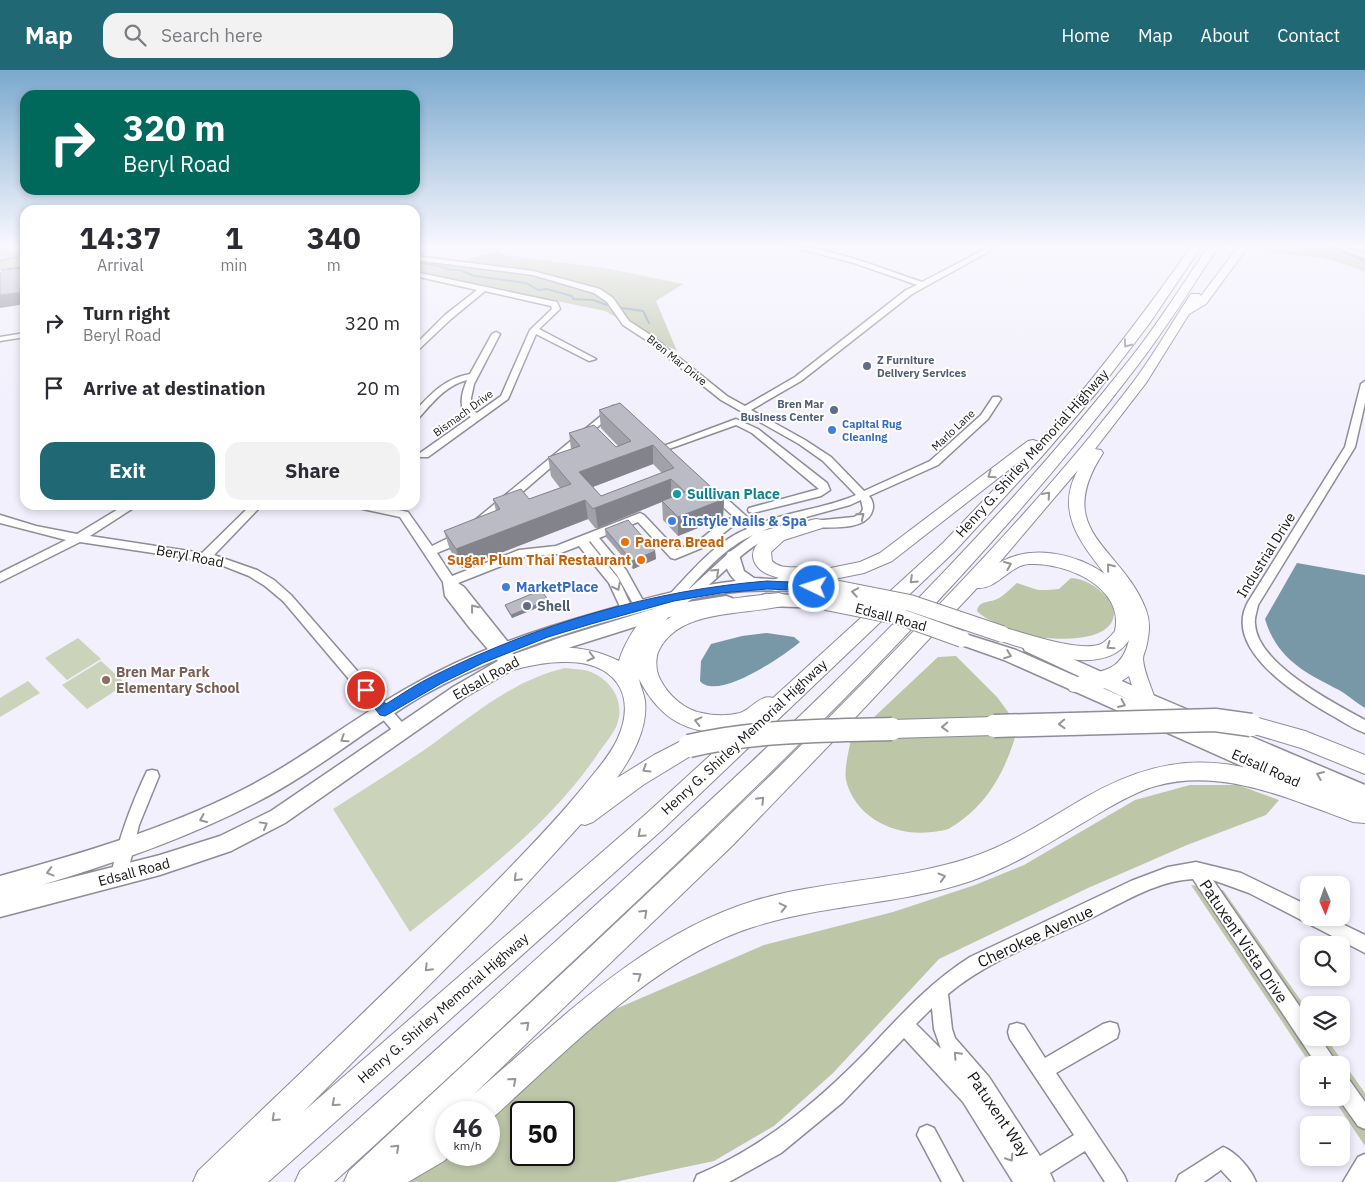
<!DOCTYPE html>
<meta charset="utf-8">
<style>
body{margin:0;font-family:"IBM Plex Sans",sans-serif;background:#f2f2f3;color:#2b2b33;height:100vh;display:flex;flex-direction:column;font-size:19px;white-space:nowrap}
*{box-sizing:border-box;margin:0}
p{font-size:16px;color:#7c7c81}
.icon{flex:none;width:28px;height:28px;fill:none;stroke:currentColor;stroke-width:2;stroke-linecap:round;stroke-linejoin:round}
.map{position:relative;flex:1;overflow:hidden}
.side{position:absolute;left:20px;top:135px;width:400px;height:305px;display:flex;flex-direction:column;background:#fff;border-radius:15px;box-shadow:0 2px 8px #0003}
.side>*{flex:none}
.banner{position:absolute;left:20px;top:20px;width:400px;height:105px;border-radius:15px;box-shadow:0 2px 8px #0003;background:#00695c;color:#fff;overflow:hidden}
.needle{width:32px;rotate:178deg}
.tools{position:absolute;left:1300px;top:806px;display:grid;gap:10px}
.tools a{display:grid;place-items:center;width:50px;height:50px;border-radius:10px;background:#fff;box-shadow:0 2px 8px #0003;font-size:25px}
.speed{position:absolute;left:435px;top:1031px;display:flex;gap:10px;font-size:25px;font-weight:700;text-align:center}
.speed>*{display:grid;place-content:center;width:65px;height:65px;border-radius:50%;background:#fff;box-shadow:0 2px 8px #0003;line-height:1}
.speed small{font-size:12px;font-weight:400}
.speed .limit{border:2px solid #111;border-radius:8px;background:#fff;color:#111}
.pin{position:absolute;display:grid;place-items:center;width:42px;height:42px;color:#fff;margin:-21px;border:2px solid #fff;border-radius:50%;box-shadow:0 1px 5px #0007}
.me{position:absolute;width:55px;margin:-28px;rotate:274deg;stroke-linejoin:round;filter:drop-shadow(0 0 4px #0008)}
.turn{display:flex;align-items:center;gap:18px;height:105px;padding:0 20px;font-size:22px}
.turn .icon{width:65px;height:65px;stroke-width:2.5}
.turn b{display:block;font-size:35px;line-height:42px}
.eta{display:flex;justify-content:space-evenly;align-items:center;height:85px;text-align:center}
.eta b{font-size:30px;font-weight:700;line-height:35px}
.cta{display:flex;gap:10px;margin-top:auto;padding:10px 20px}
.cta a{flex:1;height:58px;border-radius:15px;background:#206974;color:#fff;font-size:20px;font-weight:700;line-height:58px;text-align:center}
.cta a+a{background:#f2f2f3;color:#2b2b33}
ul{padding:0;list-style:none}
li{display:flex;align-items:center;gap:15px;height:65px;padding:0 20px}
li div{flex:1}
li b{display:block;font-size:19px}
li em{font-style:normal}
header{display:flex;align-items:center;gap:30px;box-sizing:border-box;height:70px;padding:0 25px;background:#206974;color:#fff}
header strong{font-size:24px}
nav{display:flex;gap:28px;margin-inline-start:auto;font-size:18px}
.search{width:350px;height:45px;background:#f2f2f3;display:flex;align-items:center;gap:12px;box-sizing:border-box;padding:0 18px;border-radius:15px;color:#7c7c81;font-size:19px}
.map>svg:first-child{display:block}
.green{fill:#cbd3ba}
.forest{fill:#bdc6a7;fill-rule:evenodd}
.water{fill:#7898a8}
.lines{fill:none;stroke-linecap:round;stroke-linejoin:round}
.stream{stroke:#7898a8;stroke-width:2}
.minor-casing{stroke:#8d8c97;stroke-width:3}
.major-casing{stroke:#8d8c97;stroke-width:3}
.highway-casing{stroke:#8d8c97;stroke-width:2}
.minor{fill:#fff;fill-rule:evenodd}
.major{fill:#fff;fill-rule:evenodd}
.highway{fill:#fff;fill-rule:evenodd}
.rail-casing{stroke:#3a3a3f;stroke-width:3}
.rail{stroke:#fff;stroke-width:2;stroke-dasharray:5.5;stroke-linecap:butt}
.major-bridge-casing{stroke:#8d8c97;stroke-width:18;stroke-linecap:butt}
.highway-bridge-casing{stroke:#8d8c97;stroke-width:25;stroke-linecap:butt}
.major-bridge{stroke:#fff;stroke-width:16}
.highway-bridge{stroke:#fff;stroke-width:22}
.wall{fill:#a1a1aa;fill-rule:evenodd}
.shaded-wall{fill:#83838b}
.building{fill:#bbbbc6;stroke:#83838b;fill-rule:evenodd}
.oneway{stroke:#969698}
.route{fill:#1a73e8;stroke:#114b97}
.service-dot{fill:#5c6f8a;stroke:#fff;stroke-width:2}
.shop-dot{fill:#3f7fe0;stroke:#fff;stroke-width:2}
.culture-dot{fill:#0f9aa8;stroke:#fff;stroke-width:2}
.food-dot{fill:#e8710a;stroke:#fff;stroke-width:2}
.education-dot{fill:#8d6e63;stroke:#fff;stroke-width:2}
.labels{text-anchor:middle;stroke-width:4;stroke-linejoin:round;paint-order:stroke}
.far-street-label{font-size:11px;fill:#151519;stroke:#fff}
.far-service-label{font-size:11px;font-weight:bold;fill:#4e5e75;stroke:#fff;text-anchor:start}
.far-shop-label{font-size:11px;font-weight:bold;fill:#366cbe;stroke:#fff;text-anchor:start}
.street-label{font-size:14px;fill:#151519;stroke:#fff}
.culture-label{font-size:14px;font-weight:bold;fill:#0d838f;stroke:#fff;text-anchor:start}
.shop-label{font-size:14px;font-weight:bold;fill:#366cbe;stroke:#fff;text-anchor:start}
.food-label{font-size:14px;font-weight:bold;fill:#c56008;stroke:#fff;text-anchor:start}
.service-label{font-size:14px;font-weight:bold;fill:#4e5e75;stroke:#fff;text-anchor:start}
.education-label{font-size:14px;font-weight:bold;fill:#785e54;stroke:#fff;text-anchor:start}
.near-street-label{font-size:16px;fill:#151519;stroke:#fff}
</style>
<header>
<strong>Map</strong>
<div class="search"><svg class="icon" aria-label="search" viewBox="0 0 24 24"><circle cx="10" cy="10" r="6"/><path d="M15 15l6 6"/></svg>Search here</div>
<nav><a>Home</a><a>Map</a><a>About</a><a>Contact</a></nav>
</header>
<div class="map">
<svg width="1365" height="1112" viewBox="0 0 1365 1112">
<rect width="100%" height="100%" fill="#f1f0fc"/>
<g class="green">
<polygon points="78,568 101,589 67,610 45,588"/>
<polygon points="101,591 126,614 87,639 62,615"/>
<path d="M565 598C573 599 584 599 591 602 613 611 626 634 616 657 611 667 603 676 597 685 548 757 477 808 410 862L333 739C366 718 398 698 430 676 472 646 513 610 565 598Z"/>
<polygon points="28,611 40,623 0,647 0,628"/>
</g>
<g class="forest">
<polygon points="0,177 25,177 25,205 0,212"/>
<path d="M1262 177H1334L1365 189V202C1357 199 1348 195 1340 193 1314 185 1285 185 1259 181Z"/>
<polygon points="497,181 505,185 605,198 683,214 656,231 677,281 605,241 415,202 415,192 456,196 468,189"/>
<path d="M1071 508C1083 508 1097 517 1105 525 1112 531 1116 539 1113 549 1105 573 1053 570 1032 566 1019 564 986 551 977 541 979 530 989 533 997 529 1004 526 1011 518 1017 513L1038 520H1047L1059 519Z"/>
<polygon points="956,586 997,627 1011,646 896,650 872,649 938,587"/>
<path d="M1016 664C1005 702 986 737 950 758 945 761 938 761 932 762 896 767 855 748 846 710 844 698 849 680 851 669Z"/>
<path d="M1190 715H1238L1279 730 1266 745 1187 775 1088 818 939 889 833 1003 774 1056 714 1091 615 1112H410L446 1079V1085H489V1042H485L504 1025 611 941 764 875 893 842 975 815 1024 795 1135 730ZM521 1042H564V1085H521Z"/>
<polygon points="1191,815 1223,820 1309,942 1309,968 1326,968 1365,1023 1365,1076 1333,1028 1341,1028 1341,995 1311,995"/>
</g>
<g class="water">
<path d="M1297 493 1365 505V638C1356 633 1348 625 1339 620 1305 603 1277 589 1265 549Z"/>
<path d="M767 563 794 567 800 572C785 585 717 632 700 611L701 591 711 574 742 566Z"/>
</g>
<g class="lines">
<g class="stream">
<polyline points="1330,177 1365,191"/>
<polyline points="0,191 25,185"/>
<polyline points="415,192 440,196 450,200 460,200 475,206 526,213 538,220 547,219 572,226 573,229 593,230 607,235"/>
<polyline points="622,238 643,241 649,253"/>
</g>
<g class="minor-casing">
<g id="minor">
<path d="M793 177C830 177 886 200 922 212L989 177H997L912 224 801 311 751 340 805 370 831 387 864 421 930 391 981 345 993 327H999L1001 329 988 349 938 395 869 426C874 432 874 438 871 444 861 462 827 456 810 458 800 458 790 460 780 463 739 477 716 516 680 537 674 541 669 545 663 546L659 545 657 542 672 531 668 527 670 524C693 500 715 472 747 459L740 453 730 458 709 475 675 489 671 488 638 452 599 468 626 500 646 536 640 540 636 539 617 505 590 471 589 472 618 508 633 540 627 544 623 543 609 513 579 476 558 484 524 487 458 513 464 517 511 576 514 589 513 593 508 594 498 591 469 557 445 526 443 512 400 447 358 438 353 435H375L408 442 432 476 458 463H466L468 466C460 475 448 478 437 483L452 506 519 480 556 476 640 443 644 445 677 480 701 469 722 452 734 447 709 424 708 422 713 419 717 420 756 455C788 441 824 439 856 425L823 391 799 374 721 330 646 270 623 255 607 232 594 223 533 205 415 190V186L533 201 600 219 613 228 629 251 652 266 727 326 745 336 795 307 906 220 917 215 854 193ZM861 430 863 439 861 443 854 447 793 453 762 461 777 455 850 435ZM753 465 731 481 686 522C706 500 726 477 753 465Z"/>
<polygon points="1336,177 1345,177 1365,184 1365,188"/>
<path d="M415 202 557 232 560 239 539 259 596 289 589 291 536 264 508 329 428 387H420V383L471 347 464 343C459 332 463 320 467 310 445 316 433 332 418 349L415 350V341C432 323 444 309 470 304L492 264 496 262 500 264 474 314 471 328V340L477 343 501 326 530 260 552 239 551 236 485 221 451 249 415 283V275L445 245 477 220 415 206Z"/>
<polygon points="25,263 25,267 0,271 0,267"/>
<path d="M1365 311V333L1355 377 1258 535C1257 541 1254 548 1255 554 1257 594 1334 633 1365 650V663C1353 659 1342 651 1331 645 1298 626 1222 579 1248 532L1345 377 1361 314Z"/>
<polygon points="613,336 616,337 616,341 482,457 474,457 473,454 474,451"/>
<polygon points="736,349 758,359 827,413 830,420 821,426 753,443 749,442 748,440 749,438 819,419 752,363 736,355 669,379 663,379 661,377"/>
<polygon points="125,435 138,435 90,466 202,483 251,435 262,435 214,485 257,500 274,510 291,525 407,658 409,662 407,666 402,668 397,666 283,531 265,516 249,506 221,495 193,489 80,472 0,512 0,503 66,470 0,453 0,445 36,456 77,464"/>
<path d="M152 700 157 701 159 706 139 755 127 806 125 812 119 814 113 812 111 806C118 769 131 735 147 701Z"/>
<path d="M1196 792 1241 803 1309 836V848H1330L1365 865V883L1249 823 1213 810 1309 950V968H1320L1338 995H1317L1193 809C1153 811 1118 836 1083 852 1036 874 989 890 948 924L952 959 955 968 989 1007 1040 1086 1074 1065 1010 969 1008 962 1010 955 1017 953 1024 955 1045 988 1103 954 1110 952 1117 954 1119 961 1117 968 1056 1003 1124 1105 1127 1112H1105L1085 1081 1050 1103 1054 1112H1013L963 1032 904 968 843 1032 781 1083 729 1112H694L697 1105C763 1077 816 1033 866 982 899 947 929 913 970 887L1131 811 1168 797ZM932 938 934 959 941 979 916 954Z"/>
<polygon points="1341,1005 1348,1008 1365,1032 1365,1059 1358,1056 1338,1028 1341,1028"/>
<polygon points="927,1055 934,1058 963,1112 942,1112 917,1065 920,1058"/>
<path d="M1223 1077C1236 1082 1251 1099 1256 1112H1232L1221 1100 1204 1112H1176L1179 1105Z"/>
<polygon points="1365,1084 1365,1112 1343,1112 1358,1087"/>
</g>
</g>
<g class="major-casing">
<g id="major">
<path d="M733 481 738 482 744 501 754 508 834 513 839 514 842 518 839 522 834 523C804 522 774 519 744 521 705 524 667 535 630 545 558 564 487 589 422 626 365 660 314 703 255 733 187 768 115 793 42 815L160 785 220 766 271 741 453 617 503 588 562 567 663 536 726 526 732 528 734 532 732 536 726 538 663 548 574 576 515 598 465 627 285 753 231 781 160 805 0 847V806C83 783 165 759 242 720 300 691 352 649 409 617 470 582 535 560 603 541 646 528 691 516 736 511 728 504 722 493 728 482Z"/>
<polygon points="766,524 826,526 832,528 834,532 832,536 826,538 766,536 760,534 758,530 760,526"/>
<polygon points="962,563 1016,580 1132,631 1025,581 1023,577 1025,573 1031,571 1037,573 1153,625 1365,715 1365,751 1004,590 956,573 954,569 956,565"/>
</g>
</g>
<g class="highway-casing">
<g id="highway">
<path d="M1191 177H1201L1149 254 1098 321 1044 384 955 481 662 760 268 1112H193L198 1101C296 1007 395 914 490 818 522 785 554 753 583 717 595 702 609 687 617 670 639 623 613 590 563 592 545 592 527 596 509 601L502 598 499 593 502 588C541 575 582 572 619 591 624 573 647 530 670 537L672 542 666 550C695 530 745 527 779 523L785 525 788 530 785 535C748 546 678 537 658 582 655 591 656 603 661 611 669 626 685 640 702 643 715 646 727 646 740 643 752 639 760 624 773 628L943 473 1024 388 892 491 864 503 775 521 769 519 766 515 769 511 779 508C768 505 759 502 754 491 745 465 799 453 816 449L822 450 824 454 822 458 784 470 771 482 772 491C782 501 796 495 809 499L811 502 860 492 880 483 1028 371 1033 370 1039 372C1094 309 1143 245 1191 177ZM639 609C660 650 691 668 738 660L646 744 304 1041 491 853 581 754 585 755 593 752 643 715 697 682 700 676 697 670 689 667 654 685 617 708C632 686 648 659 645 631 644 623 640 616 639 609Z"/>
<path d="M1208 177H1218C1192 217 1167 257 1138 295 995 483 828 649 657 812 550 913 443 1013 334 1112H295L300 1101C408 1006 514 909 620 813 801 649 978 481 1130 289 1158 254 1182 215 1208 177Z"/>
<path d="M1238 177H1248L1206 234 1189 244 1146 313 1095 379 1101 380 1103 383C1051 463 1122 476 1146 540 1151 553 1149 565 1146 578 1145 581 1143 585 1143 589 1144 602 1151 616 1155 629L1152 635 1145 637 1138 635 1129 606C1115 617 1087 626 1070 621L1067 615 1070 609C1098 600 1121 605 1129 570 1103 610 1031 580 995 569L993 564 995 559 1002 557C1024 563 1080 583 1101 574 1106 571 1111 566 1115 561 1125 516 1064 492 1029 494 1010 495 996 520 977 518L837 667 733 775 473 1025C558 952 643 865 753 831 823 810 899 811 969 788 1012 774 1048 749 1086 727 1190 668 1249 695 1353 732L1365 733V753L1353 752C1292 730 1223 697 1156 716 1138 721 1120 731 1103 741 1060 766 1019 794 971 811 900 835 824 834 753 857 655 888 565 983 489 1051V1042H461L465 1033 455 1042H446V1051L443 1054 446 1053V1085H450L444 1091 408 1112H344L349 1101C525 937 705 775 873 603 964 510 1055 415 1134 311 1155 283 1172 252 1191 224H1199L1201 226ZM1078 400C1055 441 1080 472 1105 504 1075 483 1031 474 999 493Z"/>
<polygon points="1251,646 1305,661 1365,685 1365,704 1301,678 1244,661 1241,655 1244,649"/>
<polygon points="994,647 1001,650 1005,656 1001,662 994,665 892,668 885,665 881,659 885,653 892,650"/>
</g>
</g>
<use href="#minor" class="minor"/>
<use href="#major" class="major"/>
<use href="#highway" class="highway"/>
<g class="rail-casing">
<polyline id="rail" points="0,201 25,198"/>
</g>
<use href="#rail" class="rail"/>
<g class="major-bridge-casing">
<g id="major-bridge">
<polyline points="834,518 910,533 1002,564"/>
<polyline points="826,532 901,547 962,569"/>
</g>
</g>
<g class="highway-bridge-casing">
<g id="highway-bridge">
<polyline points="994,656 1215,650 1251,655"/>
<path d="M689 676C756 660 824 661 892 659"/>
</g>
</g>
<use href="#major-bridge" class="major-bridge"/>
<use href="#highway-bridge" class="highway-bridge"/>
</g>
<g class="wall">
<path d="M620 333 724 429 723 448 678 466 663 450 662 432 598 458H595L588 449 462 498 450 480 444 461 496 441 493 429H529L560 418 551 406 548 387 571 379 569 363 616 377 618 376 601 358 599 340ZM653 394 662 403 601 426 593 417Z"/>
<polygon points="605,459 655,481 656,489 633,499 606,467"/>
<polygon points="549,533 512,548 506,538 505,535"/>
</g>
<g class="shaded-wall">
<polygon points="25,222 25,234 0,238 0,225"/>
<polygon points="653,375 653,394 582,421 579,402"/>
<polygon points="671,409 671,428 598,458 595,438"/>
<polygon points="724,429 723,448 678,466 678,447"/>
<polygon points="585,430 588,449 462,498 456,479"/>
<polygon points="655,481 656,489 633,499 632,491"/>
<polygon points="548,530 549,533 512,548 511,545"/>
</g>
<g class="building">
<polygon points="25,198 25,222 0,225 0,203 3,200"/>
<path d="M620 333 724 429 678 447 662 431 685 422 671 409 595 438 593 439 585 430 456 479 444 461 500 439 493 429 521 419 529 429 571 414 548 387 580 376 569 363 594 355 616 377 631 371 599 340ZM653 375 674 398 601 426 579 402Z"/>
<polygon points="628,450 655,481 632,491 605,459"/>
<polygon points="541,520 548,530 511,545 505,535"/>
</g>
<defs><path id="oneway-chevron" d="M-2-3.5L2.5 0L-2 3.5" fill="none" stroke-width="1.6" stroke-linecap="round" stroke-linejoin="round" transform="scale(1.25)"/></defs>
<g class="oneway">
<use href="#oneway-chevron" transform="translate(1127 274) rotate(127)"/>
<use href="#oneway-chevron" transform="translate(991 405) rotate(146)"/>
<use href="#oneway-chevron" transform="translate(1047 425) rotate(-49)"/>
<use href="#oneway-chevron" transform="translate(861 446) rotate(-39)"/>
<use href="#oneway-chevron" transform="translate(1008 495) rotate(-23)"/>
<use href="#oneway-chevron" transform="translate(1110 497) rotate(-129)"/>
<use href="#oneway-chevron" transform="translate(716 502) rotate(-43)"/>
<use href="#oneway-chevron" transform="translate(913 510) rotate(137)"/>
<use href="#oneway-chevron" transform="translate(617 517) rotate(63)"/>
<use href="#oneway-chevron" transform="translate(855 522) rotate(-171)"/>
<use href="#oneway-chevron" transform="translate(474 538) rotate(-128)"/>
<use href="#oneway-chevron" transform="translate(1110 576) rotate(145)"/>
<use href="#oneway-chevron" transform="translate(1008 585) rotate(21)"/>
<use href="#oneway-chevron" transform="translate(591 587) rotate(14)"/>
<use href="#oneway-chevron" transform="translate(1122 634) rotate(24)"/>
<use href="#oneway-chevron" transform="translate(698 651) rotate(-166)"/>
<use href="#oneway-chevron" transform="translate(1062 654) rotate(178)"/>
<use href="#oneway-chevron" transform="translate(945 657) rotate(178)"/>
<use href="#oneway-chevron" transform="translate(344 669) rotate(147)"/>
<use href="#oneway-chevron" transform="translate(646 699) rotate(148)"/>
<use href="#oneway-chevron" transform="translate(1320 705) rotate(-157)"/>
<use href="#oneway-chevron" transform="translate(761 730) rotate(-46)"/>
<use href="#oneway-chevron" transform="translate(203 749) rotate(156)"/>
<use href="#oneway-chevron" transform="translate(264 755) rotate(-29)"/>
<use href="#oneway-chevron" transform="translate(641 764) rotate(138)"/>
<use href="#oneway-chevron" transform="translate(50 802) rotate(165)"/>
<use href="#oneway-chevron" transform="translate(942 807) rotate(-16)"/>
<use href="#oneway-chevron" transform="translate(517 808) rotate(135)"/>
<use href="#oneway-chevron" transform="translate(783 837) rotate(-13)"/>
<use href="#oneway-chevron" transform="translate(644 843) rotate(-43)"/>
<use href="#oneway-chevron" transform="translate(428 898) rotate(135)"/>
<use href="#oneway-chevron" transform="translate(638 906) rotate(-35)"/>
<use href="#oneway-chevron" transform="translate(526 955) rotate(-43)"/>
<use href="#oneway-chevron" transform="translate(957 985) rotate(-133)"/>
<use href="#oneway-chevron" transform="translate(513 1011) rotate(-41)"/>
<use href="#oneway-chevron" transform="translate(335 1033) rotate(139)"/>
<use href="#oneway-chevron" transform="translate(275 1048) rotate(136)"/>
<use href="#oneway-chevron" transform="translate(396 1078) rotate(-43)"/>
<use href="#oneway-chevron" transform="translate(1010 1088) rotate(58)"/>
</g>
<linearGradient id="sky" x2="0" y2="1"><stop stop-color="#7ba9ce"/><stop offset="0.53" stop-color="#f9f8fe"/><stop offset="1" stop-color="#f9f8fe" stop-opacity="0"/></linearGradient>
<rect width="1365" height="332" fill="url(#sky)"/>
<path class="route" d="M767 511 814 513 819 517 814 521 767 519 721 523 674 531 591 554 548 567 483 593 442 613 385 646 380 645 360 620 362 617C373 613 380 627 386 634 402 624 418 613 435 605 538 554 653 520 767 511Z"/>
<g class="service-dot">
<circle cx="867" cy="296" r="5"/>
<circle cx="834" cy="340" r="5"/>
<circle cx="527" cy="536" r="5"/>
</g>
<g class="shop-dot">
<circle cx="832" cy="360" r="5"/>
<circle cx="672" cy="451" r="5"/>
<circle cx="506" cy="517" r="5"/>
</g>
<circle class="culture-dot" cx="677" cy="424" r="5"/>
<g class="food-dot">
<circle cx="625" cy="472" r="5"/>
<circle cx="641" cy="490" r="5"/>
</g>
<circle class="education-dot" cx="106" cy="610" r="5"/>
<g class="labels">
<g class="far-street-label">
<text transform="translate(677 290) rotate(39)" y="4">Bren Mar Drive</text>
<text transform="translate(463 343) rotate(-36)" y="4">Bismach Drive</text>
<text transform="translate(953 360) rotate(-43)" y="4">Marlo Lane</text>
</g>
<g class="far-service-label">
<text x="877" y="294">Z Furniture<tspan x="877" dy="13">Delivery Services</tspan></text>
<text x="824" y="338" text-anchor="end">Bren Mar<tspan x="824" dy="13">Business Center</tspan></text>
</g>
<g class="far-shop-label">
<text x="842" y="358">Capital Rug<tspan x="842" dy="13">Cleaning</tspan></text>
</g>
<g class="street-label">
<text transform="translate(1032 383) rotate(-48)" y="5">Henry G. Shirley Memorial Highway</text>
<text transform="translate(1266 485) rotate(-58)" y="5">Industrial Drive</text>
<text transform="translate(190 486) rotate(11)" y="5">Beryl Road</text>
<text transform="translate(891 547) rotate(15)" y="5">Edsall Road</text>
<text transform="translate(486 608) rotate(-29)" y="5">Edsall Road</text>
<text transform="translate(744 667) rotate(-43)" y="5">Henry G. Shirley Memorial Highway</text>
<text transform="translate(1266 698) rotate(24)" y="5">Edsall Road</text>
<text transform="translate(134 802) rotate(-15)" y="5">Edsall Road</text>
<text transform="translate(443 938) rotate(-41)" y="5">Henry G. Shirley Memorial Highway</text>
</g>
<g class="culture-label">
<text x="687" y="429">Sullivan Place</text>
</g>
<g class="shop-label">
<text x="682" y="456">Instyle Nails &amp; Spa</text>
<text x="516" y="522">MarketPlace</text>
</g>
<g class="food-label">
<text x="635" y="477">Panera Bread</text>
<text x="631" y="495" text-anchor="end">Sugar Plum Thai Restaurant</text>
</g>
<g class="service-label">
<text x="537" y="541">Shell</text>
</g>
<g class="education-label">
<text x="116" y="607">Bren Mar Park<tspan x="116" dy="16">Elementary School</tspan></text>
</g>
<g class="near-street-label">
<text transform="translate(1035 866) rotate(-25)" y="6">Cherokee Avenue</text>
<text transform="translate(1244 871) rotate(56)" y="6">Patuxent Vista Drive</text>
<text transform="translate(999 1044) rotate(56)" y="6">Patuxent Way</text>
</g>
</g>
</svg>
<div class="tools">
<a><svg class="needle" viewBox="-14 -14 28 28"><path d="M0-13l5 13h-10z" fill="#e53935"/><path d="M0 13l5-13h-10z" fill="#7c7c81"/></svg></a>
<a><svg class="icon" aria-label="search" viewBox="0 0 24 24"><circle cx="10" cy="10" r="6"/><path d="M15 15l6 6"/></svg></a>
<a><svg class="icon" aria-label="layers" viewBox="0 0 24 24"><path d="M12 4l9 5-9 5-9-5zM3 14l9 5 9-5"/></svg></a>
<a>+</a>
<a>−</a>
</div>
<div class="speed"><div>46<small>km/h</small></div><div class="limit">50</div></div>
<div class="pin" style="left:366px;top:620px;background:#d93025"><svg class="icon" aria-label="arrive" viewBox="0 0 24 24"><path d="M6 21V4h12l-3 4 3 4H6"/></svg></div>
<svg class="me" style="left:814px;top:517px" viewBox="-20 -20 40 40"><circle r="17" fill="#1a73e8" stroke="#fff" stroke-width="3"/><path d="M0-11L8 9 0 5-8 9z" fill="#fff"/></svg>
<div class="banner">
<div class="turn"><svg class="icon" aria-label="right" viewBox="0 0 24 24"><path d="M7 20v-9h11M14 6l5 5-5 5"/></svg><div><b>320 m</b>Beryl Road</div></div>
</div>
<section class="side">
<div class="eta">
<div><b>14:37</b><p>Arrival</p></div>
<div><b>1</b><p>min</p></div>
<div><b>340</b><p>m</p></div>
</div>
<ul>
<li><svg class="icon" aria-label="right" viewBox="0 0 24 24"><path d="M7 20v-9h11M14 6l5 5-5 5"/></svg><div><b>Turn right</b><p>Beryl Road</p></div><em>320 m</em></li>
<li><svg class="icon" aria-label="arrive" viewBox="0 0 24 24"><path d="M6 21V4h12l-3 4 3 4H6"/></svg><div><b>Arrive at destination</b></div><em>20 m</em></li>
</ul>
<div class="cta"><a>Exit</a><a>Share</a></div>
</section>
</div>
